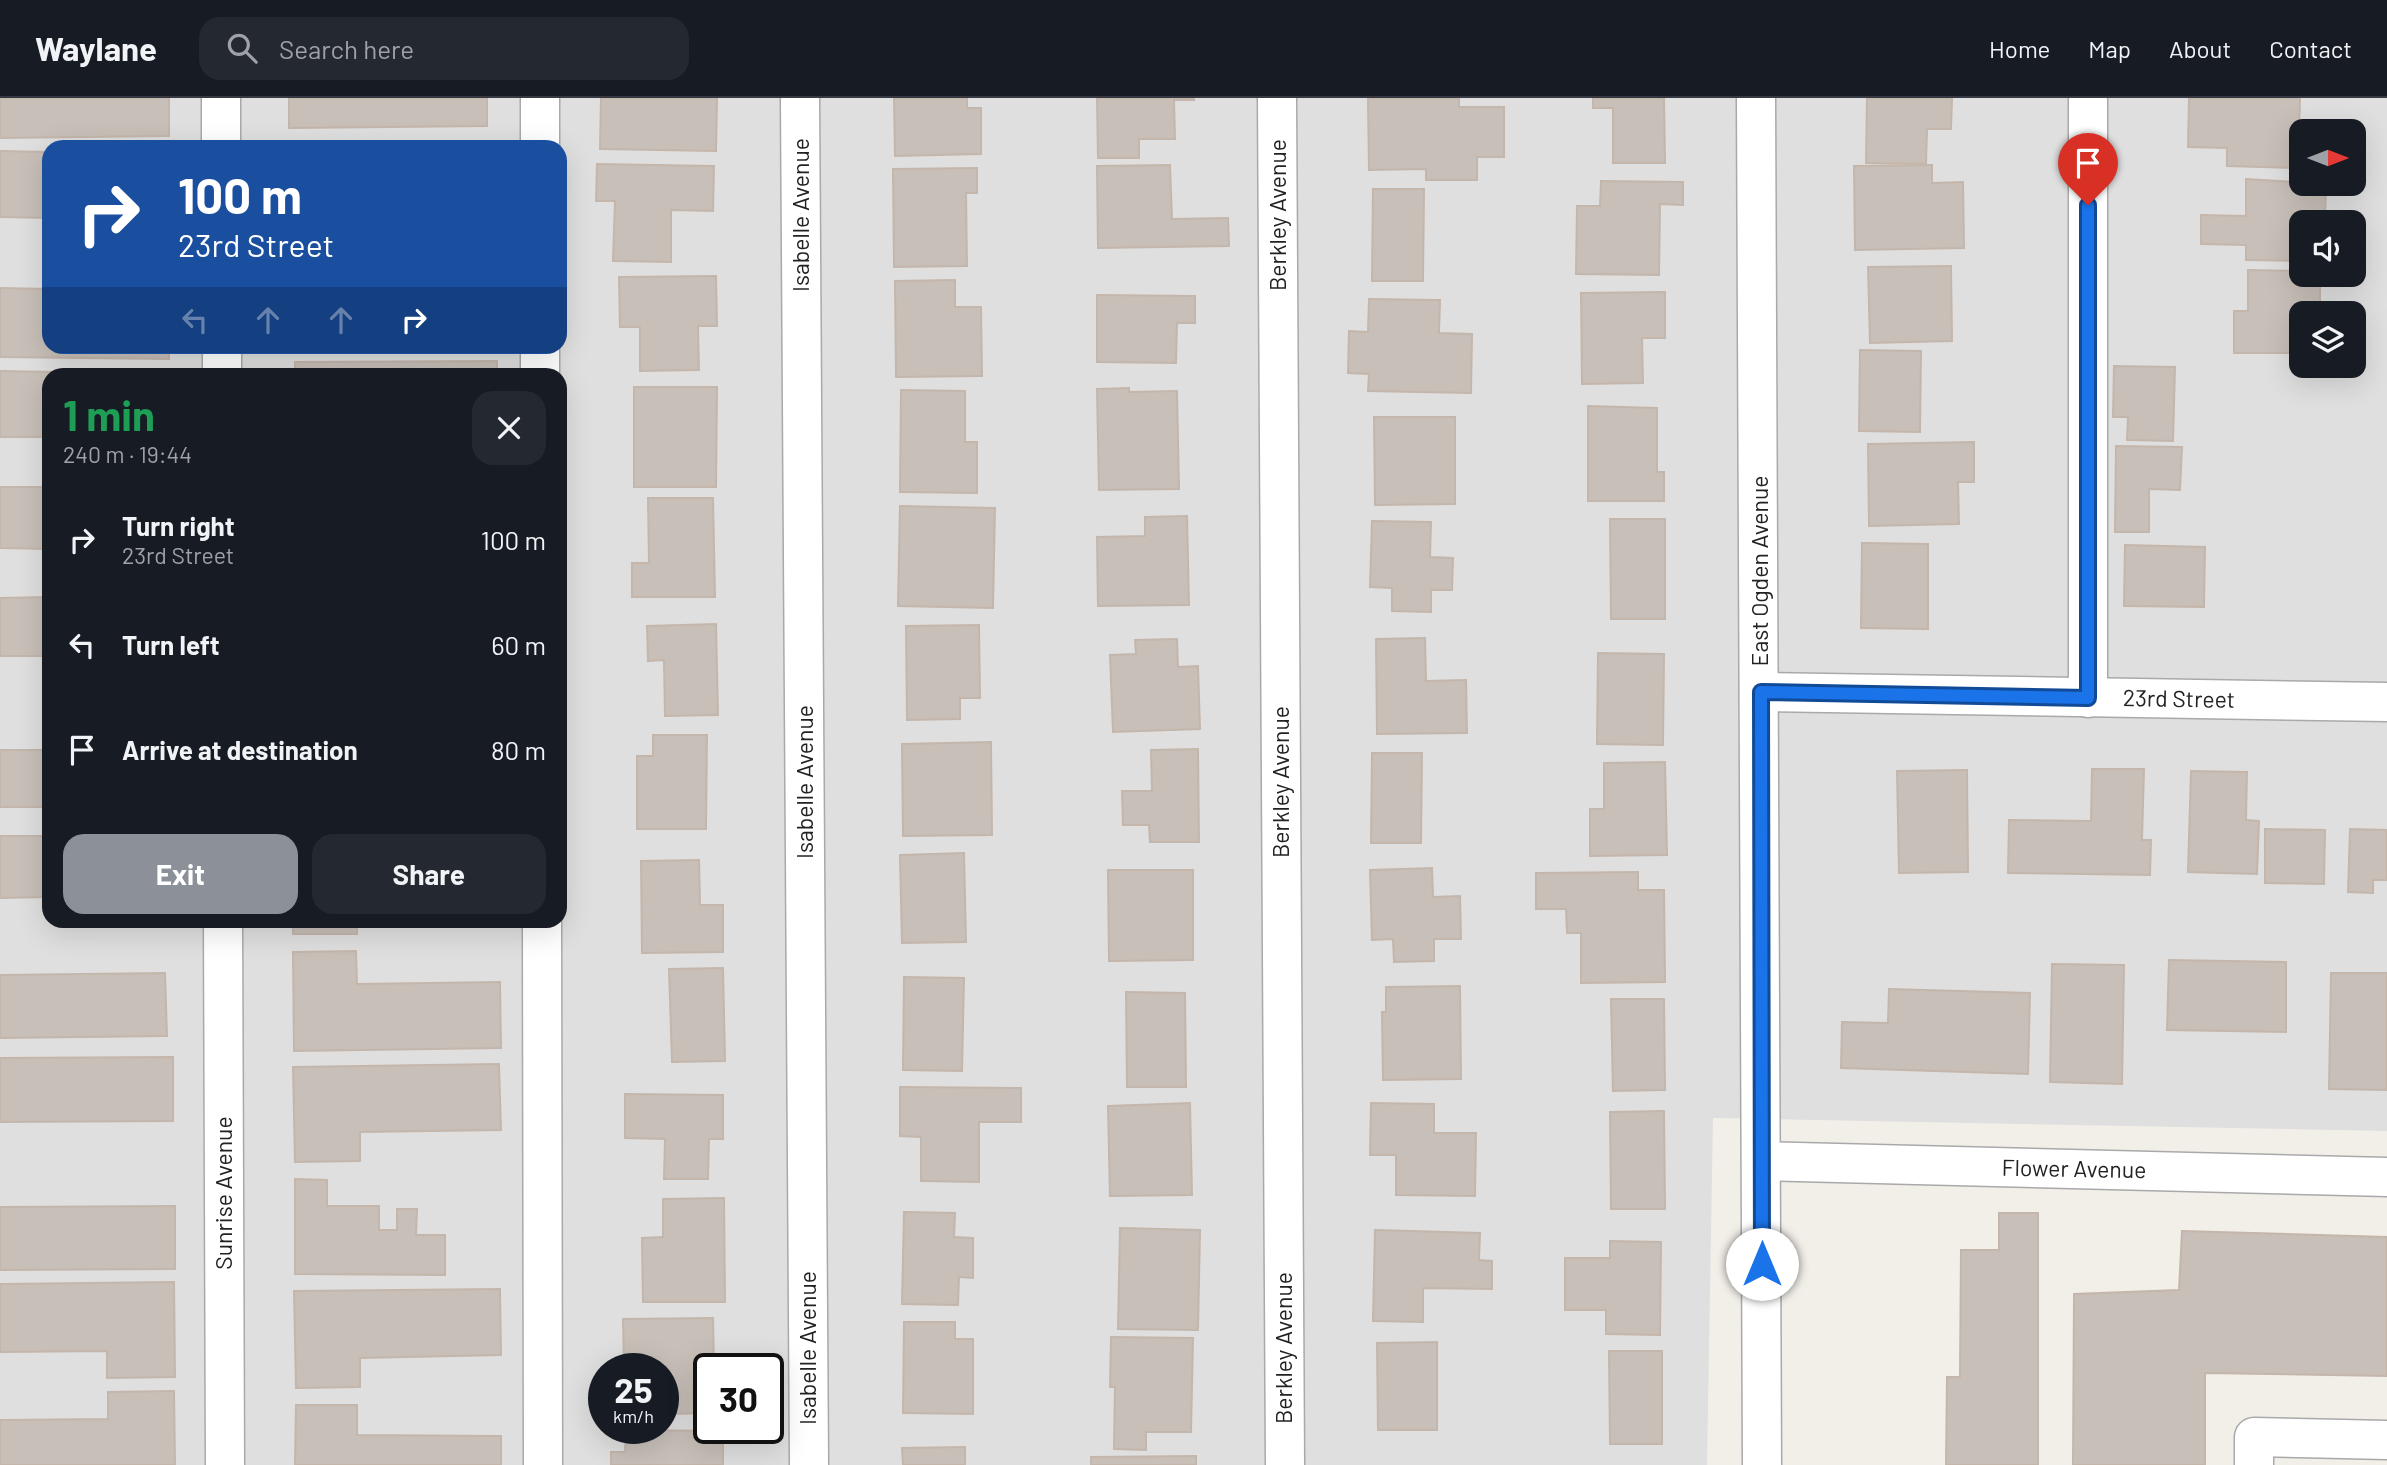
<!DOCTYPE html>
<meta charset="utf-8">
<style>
body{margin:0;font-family:Barlow,sans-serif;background:#242831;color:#f1f3f6;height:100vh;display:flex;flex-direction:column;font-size:26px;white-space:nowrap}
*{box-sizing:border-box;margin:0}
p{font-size:23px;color:#9ea1a6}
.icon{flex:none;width:38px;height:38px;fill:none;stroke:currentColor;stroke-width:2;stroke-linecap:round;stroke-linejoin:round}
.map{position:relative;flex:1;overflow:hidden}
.side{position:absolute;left:42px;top:270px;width:525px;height:560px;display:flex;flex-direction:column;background:#171b24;border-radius:21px;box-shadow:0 7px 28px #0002}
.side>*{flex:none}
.guide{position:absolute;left:42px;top:42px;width:525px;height:214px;border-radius:21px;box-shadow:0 7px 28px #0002;background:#1a4fa0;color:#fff;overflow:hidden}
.needle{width:46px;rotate:90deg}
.buttons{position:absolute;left:2289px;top:21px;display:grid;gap:14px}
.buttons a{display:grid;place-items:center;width:77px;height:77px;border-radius:14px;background:#171b24;box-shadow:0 7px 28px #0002;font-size:35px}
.speed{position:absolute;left:588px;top:1255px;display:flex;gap:14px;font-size:35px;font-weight:700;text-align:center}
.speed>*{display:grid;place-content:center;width:91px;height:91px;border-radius:50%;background:#171b24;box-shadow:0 7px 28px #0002;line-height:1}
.speed small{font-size:18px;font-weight:400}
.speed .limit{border:4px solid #111;border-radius:10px;background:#fff;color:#111}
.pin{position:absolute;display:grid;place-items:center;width:60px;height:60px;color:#fff;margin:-72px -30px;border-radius:50% 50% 50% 0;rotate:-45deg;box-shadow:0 0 7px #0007}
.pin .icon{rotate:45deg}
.me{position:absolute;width:77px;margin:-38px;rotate:0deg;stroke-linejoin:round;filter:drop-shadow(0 0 5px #0008)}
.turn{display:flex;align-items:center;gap:24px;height:147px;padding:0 21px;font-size:32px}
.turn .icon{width:91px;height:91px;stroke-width:2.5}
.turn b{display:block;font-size:49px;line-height:60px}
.lanes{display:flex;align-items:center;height:66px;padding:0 21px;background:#0003;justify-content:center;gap:35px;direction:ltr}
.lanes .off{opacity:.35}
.round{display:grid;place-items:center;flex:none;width:74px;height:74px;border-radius:21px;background:#242831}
.headline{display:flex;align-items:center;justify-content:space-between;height:119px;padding:0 21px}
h1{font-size:42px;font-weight:700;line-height:52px;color:#1e9e55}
.primary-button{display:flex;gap:14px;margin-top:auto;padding:14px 21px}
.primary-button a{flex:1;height:80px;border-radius:21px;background:#8c9099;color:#fff;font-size:28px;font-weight:700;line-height:80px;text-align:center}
.primary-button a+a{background:#242831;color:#f1f3f6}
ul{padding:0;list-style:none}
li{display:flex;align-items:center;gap:21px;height:105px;padding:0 21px}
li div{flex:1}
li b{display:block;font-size:26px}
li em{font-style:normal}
header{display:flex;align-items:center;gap:42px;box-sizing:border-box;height:98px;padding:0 35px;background:#171b24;border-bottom:2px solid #363941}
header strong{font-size:33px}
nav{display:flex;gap:38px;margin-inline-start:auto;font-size:24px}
.search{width:490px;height:63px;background:#242831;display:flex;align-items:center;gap:18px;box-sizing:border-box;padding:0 24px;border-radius:21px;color:#9ea1a6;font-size:26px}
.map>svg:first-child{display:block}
.residential{fill:#e0dfdf;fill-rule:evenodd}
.building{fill:#c7bfb8;stroke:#c4b6ab;stroke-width:2}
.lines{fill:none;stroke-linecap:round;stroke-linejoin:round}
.minor-casing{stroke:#a9a9a9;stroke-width:41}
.minor{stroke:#fff;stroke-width:38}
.route-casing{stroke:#114b97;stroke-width:18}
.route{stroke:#1a73e8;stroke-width:12}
.labels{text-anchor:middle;stroke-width:5;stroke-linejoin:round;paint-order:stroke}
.street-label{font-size:23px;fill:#222;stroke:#fff}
</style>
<header>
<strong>Waylane</strong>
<div class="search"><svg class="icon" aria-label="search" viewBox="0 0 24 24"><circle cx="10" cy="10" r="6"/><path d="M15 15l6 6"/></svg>Search here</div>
<nav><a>Home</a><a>Map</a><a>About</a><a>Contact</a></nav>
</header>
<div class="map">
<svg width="2387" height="1367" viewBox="0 0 2387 1367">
<rect width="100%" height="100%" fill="#f2efe9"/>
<path class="residential" d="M0 0H2387V1033L1713 1020 1707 1367H0ZM2301 33H2354V86H2301ZM49 49H560V248H49ZM2301 124H2354V177H2301ZM2301 215H2354V268H2301ZM49 276H560V822H49ZM604 1270H663V1330H604ZM709 1270H768V1330H709Z"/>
<g class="building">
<polygon points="0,0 169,0 169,38 0,40"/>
<polygon points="289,0 487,0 487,28 289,30"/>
<polygon points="601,0 717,0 716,53 600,51"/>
<polygon points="894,0 967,0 967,10 981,10 981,56 895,58"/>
<polygon points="1097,0 1194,0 1194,2 1174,2 1175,41 1139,41 1139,60 1098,60"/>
<polygon points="1368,0 1459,0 1459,9 1504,9 1504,59 1477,59 1477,82 1426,82 1426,71 1369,72"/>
<polygon points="1593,0 1664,0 1665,65 1613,65 1613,10 1593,10"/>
<polygon points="1867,0 1952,0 1951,31 1927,31 1926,66 1866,65"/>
<polygon points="2189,0 2300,0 2298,70 2227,68 2227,50 2188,49"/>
<polygon points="487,43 487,49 291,49 291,45"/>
<polygon points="0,53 49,54 49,120 0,119"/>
<polygon points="597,66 714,68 713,113 671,112 671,164 613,163 615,103 596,103"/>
<polygon points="1170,67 1172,121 1228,120 1229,148 1098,150 1097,68"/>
<polygon points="1932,67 1932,85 1963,84 1964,150 1855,152 1854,68"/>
<polygon points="977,70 977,95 966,95 967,168 894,169 893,71"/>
<polygon points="2246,81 2326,86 2325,124 2301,124 2301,163 2246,162 2246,147 2201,146 2201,117 2246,118"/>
<polygon points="1601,83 1683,84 1683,107 1660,106 1659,177 1576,176 1577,108 1600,108"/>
<polygon points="1373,91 1424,91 1423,183 1372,183"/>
<polygon points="1951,168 1952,243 1870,245 1868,169"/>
<polygon points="2248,172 2301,173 2301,177 2320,177 2320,215 2301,215 2301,255 2234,255 2234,213 2248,213"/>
<polygon points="716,178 717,228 698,228 699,272 640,273 640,229 620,229 619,179"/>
<polygon points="955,182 955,209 981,209 982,278 896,279 895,183"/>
<polygon points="0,190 49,191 49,248 169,248 169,261 0,259"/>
<polygon points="1665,194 1665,240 1642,240 1643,285 1582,286 1581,195"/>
<polygon points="1097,197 1195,198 1195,225 1177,225 1176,265 1097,264"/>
<polygon points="1369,201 1440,202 1439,235 1472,236 1471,295 1368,293 1369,276 1348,275 1349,233 1368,234"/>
<polygon points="291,248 443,248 291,251"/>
<polygon points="1860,252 1921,253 1920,334 1859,333"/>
<polygon points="497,263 497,276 295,276 295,264"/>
<polygon points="2114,268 2175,269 2173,343 2127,342 2128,319 2113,319"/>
<polygon points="0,273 171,276 49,276 49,339 0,339"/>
<polygon points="634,289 717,289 716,389 634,389"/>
<polygon points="1129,290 1129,294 1177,293 1179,391 1099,392 1097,291"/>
<polygon points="901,292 965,293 965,344 977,344 977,395 900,394"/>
<polygon points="1588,308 1657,310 1657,374 1664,374 1664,403 1588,403"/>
<polygon points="1374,319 1455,319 1455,406 1375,407"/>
<polygon points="1974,344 1974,384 1958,384 1959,426 1869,428 1868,346"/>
<polygon points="2116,348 2182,349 2180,392 2149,391 2149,434 2115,434"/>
<polygon points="0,389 49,389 49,451 0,450"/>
<polygon points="648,400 713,400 715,499 632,499 632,465 649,465"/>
<polygon points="900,408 995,410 993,510 898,508"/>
<polygon points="1187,418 1189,507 1098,508 1097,439 1145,438 1145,419"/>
<polygon points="1610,421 1665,421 1665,521 1611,521"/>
<polygon points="1372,423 1431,424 1430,459 1453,460 1452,492 1431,492 1431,514 1392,513 1392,490 1370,489"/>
<polygon points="1862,445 1928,446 1928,531 1861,530"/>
<polygon points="2125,447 2205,449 2204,509 2124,508"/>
<polygon points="49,499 49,558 0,558 0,500"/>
<polygon points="716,526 718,617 665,618 664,562 648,563 647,528"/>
<polygon points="979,527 980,600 960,600 960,621 907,622 906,528"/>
<polygon points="1425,540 1426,583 1466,582 1467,635 1377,636 1376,541"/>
<polygon points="1177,541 1178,569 1198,568 1200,631 1113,634 1110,557 1136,556 1135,542"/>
<polygon points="1598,555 1664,556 1663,647 1597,646"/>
<polygon points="653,637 707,637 706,731 637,731 637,658 653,658"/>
<polygon points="991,644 992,737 903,738 902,646"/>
<polygon points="1198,651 1199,744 1150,744 1149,727 1123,727 1122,693 1152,693 1151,652"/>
<rect x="0" y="652" width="49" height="57"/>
<polygon points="1372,655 1422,655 1421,745 1371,745"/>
<polygon points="1665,664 1667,757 1590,758 1590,711 1604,711 1604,665"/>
<polygon points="2092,671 2144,671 2142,742 2151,742 2150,777 2008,775 2009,722 2091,723"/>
<polygon points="1967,672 1968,774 1899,775 1897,673"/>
<polygon points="2191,673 2247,674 2246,722 2259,723 2257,776 2188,774"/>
<polygon points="2265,731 2325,732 2324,786 2265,785"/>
<polygon points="2350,731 2387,732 2387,782 2373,782 2373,795 2348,794"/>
<polygon points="0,738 49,738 49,799 0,800"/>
<polygon points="964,755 966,844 902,845 900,757"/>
<polygon points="699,762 700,807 723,807 723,854 642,855 641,763"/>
<polygon points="1432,770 1433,799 1460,798 1461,841 1434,841 1434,863 1394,864 1393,841 1372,842 1370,772"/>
<polygon points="1108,772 1193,772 1193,862 1109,863"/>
<polygon points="1638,774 1638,792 1664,792 1665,884 1581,885 1581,835 1567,835 1566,811 1536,811 1536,775"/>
<rect x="293" y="822" width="64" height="14"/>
<polygon points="356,853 357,886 500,884 501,950 294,953 293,854"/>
<polygon points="2169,862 2286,864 2286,934 2167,932"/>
<polygon points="2052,866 2124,867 2122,986 2050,984"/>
<polygon points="723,870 725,963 672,964 669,871"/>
<polygon points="165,875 167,938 0,940 0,877"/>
<polygon points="2331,875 2387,875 2387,992 2329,991"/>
<polygon points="904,879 964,880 962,973 903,972"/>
<polygon points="1460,888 1461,981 1383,982 1382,914 1386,914 1386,889"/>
<polygon points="1889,891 2030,895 2028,976 1841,970 1842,924 1888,925"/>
<polygon points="1126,894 1185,895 1186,989 1127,989"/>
<polygon points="1611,901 1664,901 1665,992 1613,993"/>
<polygon points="173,959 173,1023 0,1024 0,960"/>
<polygon points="499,966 501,1032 360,1034 360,1063 295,1064 293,969"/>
<polygon points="900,989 1021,990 1021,1024 979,1024 979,1084 921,1083 921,1039 900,1038"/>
<polygon points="625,996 723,997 723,1041 709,1041 708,1081 664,1081 665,1041 625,1040"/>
<polygon points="1190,1005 1192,1097 1110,1098 1108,1008"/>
<polygon points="1371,1005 1434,1006 1434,1035 1476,1035 1475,1098 1396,1097 1396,1057 1370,1057"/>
<polygon points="1664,1013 1665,1111 1611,1111 1610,1014"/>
<polygon points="295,1081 327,1082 327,1108 379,1108 379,1132 397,1132 397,1111 417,1111 416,1137 445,1137 445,1177 295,1176"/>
<polygon points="724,1100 725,1204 643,1204 642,1140 663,1139 663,1101"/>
<polygon points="175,1108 175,1171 0,1172 0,1109"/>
<polygon points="904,1114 955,1115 954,1139 973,1140 973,1180 959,1179 958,1207 902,1206"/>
<polygon points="1999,1115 2038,1115 2038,1367 1946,1367 1947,1279 1960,1279 1961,1152 1999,1152"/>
<polygon points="1120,1130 1200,1132 1198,1232 1118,1231"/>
<polygon points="1375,1132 1480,1135 1479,1162 1492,1163 1492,1191 1423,1190 1423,1224 1373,1223"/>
<polygon points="2182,1133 2387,1139 2387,1278 2205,1275 2205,1367 2073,1367 2074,1196 2179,1192"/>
<polygon points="1610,1143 1661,1144 1660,1237 1606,1236 1606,1212 1565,1212 1565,1160 1610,1160"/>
<polygon points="174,1184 175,1279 107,1280 107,1253 0,1254 0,1186"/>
<polygon points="500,1191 501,1257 360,1260 360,1289 296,1290 294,1193"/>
<polygon points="713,1220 714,1270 709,1270 709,1315 671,1316 671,1289 663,1290 663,1270 624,1270 623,1221"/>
<polygon points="904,1224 955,1224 955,1241 973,1241 973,1316 903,1315"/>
<polygon points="1111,1239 1193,1240 1191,1334 1146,1334 1146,1352 1114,1351 1115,1289 1110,1289"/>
<polygon points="1437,1244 1437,1332 1378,1332 1377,1245"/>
<polygon points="1609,1253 1662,1253 1662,1346 1610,1346"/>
<polygon points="174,1293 175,1367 0,1367 0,1322 108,1321 108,1294"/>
<polygon points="296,1307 357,1307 357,1337 501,1338 501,1367 295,1367"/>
<polygon points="626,1332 723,1333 723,1367 611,1367 611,1354 625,1354"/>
<polygon points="965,1349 965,1367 903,1367 902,1350"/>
<polygon points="1196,1358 1196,1367 1091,1367 1091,1359"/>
</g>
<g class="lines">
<g class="minor-casing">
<g id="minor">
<polyline points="221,0 221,49"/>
<polyline points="540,0 540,49"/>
<polyline points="800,0 809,1367"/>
<polyline points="1277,0 1285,1367"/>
<polyline points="1756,0 1762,1367"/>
<polyline points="2088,0 2088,600"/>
<polyline points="222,248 222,276"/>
<polyline points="540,248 540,276"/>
<polyline points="1761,594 2387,604"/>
<polyline points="223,822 225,1367"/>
<polyline points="542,822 543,1367"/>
<polyline points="1762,1063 2387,1079"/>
<polyline points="2254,1367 2254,1339 2387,1342"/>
</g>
</g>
<use href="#minor" class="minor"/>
</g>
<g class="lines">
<g class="route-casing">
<polyline id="route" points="1762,1166 1761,594 2088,600 2088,107"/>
</g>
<use href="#route" class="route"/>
</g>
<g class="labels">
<g class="street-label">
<text transform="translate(801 117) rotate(-90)" y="8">Isabelle Avenue</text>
<text transform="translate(1278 117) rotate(-90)" y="8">Berkley Avenue</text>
<text transform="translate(1760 473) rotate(-90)" y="8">East Ogden Avenue</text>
<text transform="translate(2179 601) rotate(1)" y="8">23rd Street</text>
<text transform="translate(805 684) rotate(-90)" y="8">Isabelle Avenue</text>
<text transform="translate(1281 684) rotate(-90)" y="8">Berkley Avenue</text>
<text transform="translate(2074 1071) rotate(1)" y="8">Flower Avenue</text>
<text transform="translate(224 1095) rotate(-90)" y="8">Sunrise Avenue</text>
<text transform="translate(808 1250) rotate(-90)" y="8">Isabelle Avenue</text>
<text transform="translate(1284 1250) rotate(-90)" y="8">Berkley Avenue</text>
</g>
</g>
</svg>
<div class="buttons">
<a><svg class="needle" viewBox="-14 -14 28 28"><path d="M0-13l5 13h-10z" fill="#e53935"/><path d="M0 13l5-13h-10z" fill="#9ea1a6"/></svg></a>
<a><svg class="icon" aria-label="sound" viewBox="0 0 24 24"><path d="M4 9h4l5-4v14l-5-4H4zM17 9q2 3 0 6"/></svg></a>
<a><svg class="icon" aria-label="layers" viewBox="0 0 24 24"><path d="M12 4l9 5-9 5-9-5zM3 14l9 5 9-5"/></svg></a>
</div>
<div class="speed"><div>25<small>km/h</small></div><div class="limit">30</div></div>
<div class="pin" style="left:2088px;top:107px;background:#d93025"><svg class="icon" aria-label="arrive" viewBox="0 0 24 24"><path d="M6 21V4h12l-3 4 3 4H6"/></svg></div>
<svg class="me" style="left:1762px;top:1166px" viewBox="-20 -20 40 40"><circle r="19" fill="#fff"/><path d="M0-13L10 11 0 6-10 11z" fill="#1a73e8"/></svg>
<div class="guide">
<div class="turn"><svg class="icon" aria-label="right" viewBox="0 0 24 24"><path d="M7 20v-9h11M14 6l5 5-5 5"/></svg><div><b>100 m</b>23rd Street</div></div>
<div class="lanes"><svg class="icon off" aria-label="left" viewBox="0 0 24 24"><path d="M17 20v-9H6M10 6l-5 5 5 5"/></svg><svg class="icon off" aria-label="ahead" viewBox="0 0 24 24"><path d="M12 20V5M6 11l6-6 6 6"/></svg><svg class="icon off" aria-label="ahead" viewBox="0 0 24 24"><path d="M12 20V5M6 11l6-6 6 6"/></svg><svg class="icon" aria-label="right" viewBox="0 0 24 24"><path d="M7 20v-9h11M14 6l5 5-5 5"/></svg></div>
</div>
<section class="side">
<div class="headline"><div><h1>1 min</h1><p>240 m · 19:44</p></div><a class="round"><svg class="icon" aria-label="close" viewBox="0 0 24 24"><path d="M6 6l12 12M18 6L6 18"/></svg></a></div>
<ul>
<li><svg class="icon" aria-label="right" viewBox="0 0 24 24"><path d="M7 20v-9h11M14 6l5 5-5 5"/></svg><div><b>Turn right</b><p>23rd Street</p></div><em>100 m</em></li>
<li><svg class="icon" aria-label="left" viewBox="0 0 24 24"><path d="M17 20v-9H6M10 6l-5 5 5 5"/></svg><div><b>Turn left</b></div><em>60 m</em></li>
<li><svg class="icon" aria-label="arrive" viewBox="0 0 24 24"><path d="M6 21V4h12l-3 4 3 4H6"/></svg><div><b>Arrive at destination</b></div><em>80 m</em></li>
</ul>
<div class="primary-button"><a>Exit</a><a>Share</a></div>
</section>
</div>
